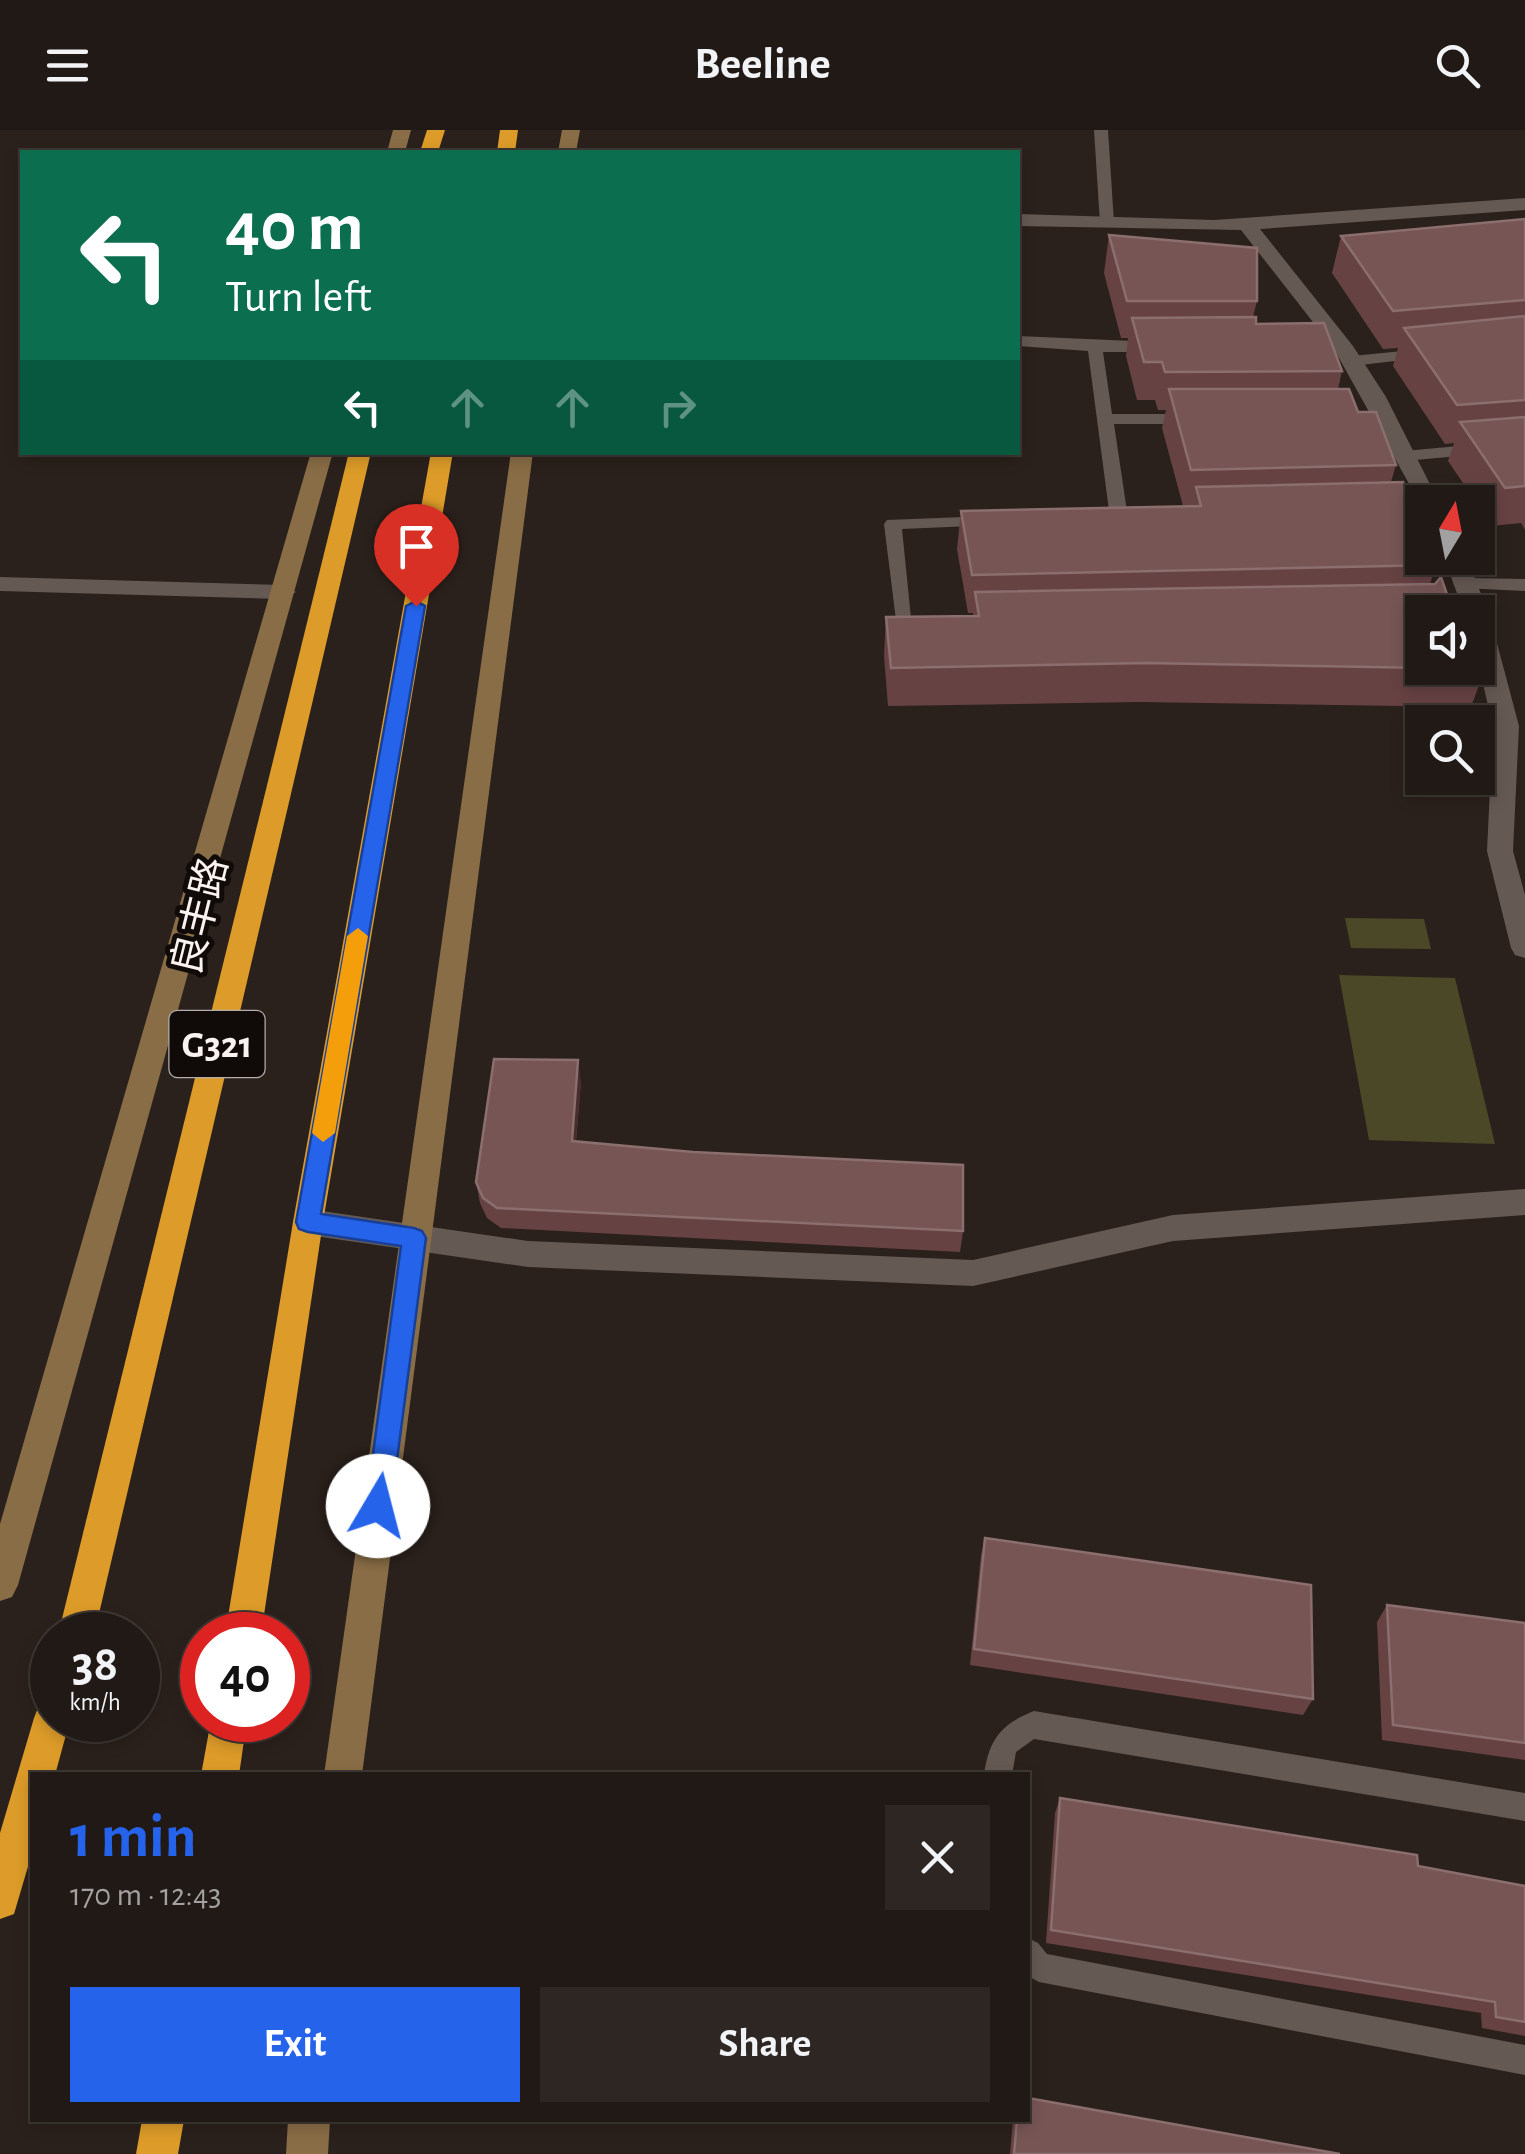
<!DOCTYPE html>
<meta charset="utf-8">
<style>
body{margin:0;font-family:"Alegreya Sans","Noto Sans SC",sans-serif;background:#2d2622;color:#f1f3f6;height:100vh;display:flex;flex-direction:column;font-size:38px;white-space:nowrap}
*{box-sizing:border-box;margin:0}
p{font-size:32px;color:#a2a0a0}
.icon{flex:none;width:55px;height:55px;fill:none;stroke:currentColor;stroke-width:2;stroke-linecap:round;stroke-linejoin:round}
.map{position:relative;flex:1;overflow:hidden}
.panel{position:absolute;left:30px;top:1642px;width:1000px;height:350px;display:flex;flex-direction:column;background:#201915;border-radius:0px;box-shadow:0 5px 15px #0003,0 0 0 2px #3d3834}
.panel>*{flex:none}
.banner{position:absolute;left:20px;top:20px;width:1000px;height:305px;border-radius:0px;box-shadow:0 5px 15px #0003,0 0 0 2px #3d3834;background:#0b6e4f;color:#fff;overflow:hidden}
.needle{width:65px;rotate:10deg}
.tools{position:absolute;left:1405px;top:355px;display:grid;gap:20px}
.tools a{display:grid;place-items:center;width:90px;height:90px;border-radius:0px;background:#201915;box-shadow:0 5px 15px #0003,0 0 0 2px #3d3834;font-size:50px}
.speed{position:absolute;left:30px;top:1482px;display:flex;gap:20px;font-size:50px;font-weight:700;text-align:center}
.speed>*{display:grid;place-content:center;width:130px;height:130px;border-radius:50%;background:#201915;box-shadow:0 5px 15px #0003,0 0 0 2px #3d3834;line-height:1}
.speed small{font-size:25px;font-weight:400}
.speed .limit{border:15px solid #d22;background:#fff;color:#111}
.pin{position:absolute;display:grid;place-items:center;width:85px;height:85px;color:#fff;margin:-102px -42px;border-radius:50% 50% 50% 0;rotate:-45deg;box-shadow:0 0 10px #0007}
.pin .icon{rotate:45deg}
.me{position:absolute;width:110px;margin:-55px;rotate:8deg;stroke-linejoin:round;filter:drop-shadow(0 0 8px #0008)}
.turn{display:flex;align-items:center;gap:35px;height:210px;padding:0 40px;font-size:45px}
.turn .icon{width:130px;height:130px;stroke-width:2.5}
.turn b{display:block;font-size:70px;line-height:85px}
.lanes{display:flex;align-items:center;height:95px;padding:0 40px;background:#0003;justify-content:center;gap:50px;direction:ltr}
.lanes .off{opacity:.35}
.round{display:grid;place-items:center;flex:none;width:105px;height:105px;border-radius:0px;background:#2d2622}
.summary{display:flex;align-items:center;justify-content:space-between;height:170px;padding:0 40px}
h1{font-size:60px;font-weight:600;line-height:75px;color:#2563eb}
.action{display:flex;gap:20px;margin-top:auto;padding:20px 40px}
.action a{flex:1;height:115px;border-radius:0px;background:#2563eb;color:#fff;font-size:40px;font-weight:600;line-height:115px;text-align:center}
.action a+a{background:#2d2622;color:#f1f3f6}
header{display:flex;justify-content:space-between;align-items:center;height:130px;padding:0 40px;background:#201915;font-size:45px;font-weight:600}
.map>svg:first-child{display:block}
.green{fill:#4a4827}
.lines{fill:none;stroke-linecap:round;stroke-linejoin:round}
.lane{fill:#655953;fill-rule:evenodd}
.street{fill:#655953;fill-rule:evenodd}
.secondary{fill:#896d46;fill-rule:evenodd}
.highway{fill:#dd9c29;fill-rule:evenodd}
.wall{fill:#674243}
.shaded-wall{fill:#482d2c}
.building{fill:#755;stroke:#8b6e6e;stroke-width:2.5}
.route{fill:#2563eb;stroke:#184099;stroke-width:2.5}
.slow{fill:#f59e0b}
.labels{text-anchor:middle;stroke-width:10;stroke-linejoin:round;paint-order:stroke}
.shield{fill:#100b09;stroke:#b4adaa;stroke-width:2.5}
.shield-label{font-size:38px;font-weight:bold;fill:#faf2ef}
.street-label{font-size:40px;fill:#faf2ef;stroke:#100b09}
</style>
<header><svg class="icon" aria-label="menu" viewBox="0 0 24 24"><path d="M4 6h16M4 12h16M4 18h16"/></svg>Beeline<svg class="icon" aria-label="search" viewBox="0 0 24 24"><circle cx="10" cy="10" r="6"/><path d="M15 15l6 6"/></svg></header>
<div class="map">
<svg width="1525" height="2024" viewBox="0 0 1525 2024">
<rect width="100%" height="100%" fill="#2b211c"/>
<g class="green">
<polygon points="1345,788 1424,789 1431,819 1351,818"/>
<polygon points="1339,845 1455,848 1495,1014 1369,1010"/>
</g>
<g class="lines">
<g class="lane">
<polygon points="1094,0 1108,0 1114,93 1107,97 1100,93"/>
<polygon points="1018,206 1156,212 1164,217 1156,222 1103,222 1112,284 1192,284 1200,289 1192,294 1114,294 1128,388 1125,392 1119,393 1110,388 1088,221 1018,216"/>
<polygon points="1423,219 1431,224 1429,227 1352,236 1344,231 1352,226"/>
<polygon points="1525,310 1525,320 1404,331 1396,326 1404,321"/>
<polygon points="1422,376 1422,386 1386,387 1378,382 1386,377"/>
<polygon points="989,386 995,387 995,395 902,399 911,488 924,487 933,493 924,499 897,498 884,394 887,390"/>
<polygon points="1469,448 1525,449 1525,461 1463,458 1460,454"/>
<polygon points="1450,476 1476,476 1485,482 1478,487 1478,482 1441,482"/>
<path d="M1034 1581 1525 1663V1691L1034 1609 1016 1622 1012 1645H984C989 1609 1001 1594 1034 1581Z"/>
<polygon points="1028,1808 1038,1813 1047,1824 1525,1915 1525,1945 1039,1852 1028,1846"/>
</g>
<g class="street">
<polygon points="1525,68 1525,80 1260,99 1353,216 1386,267 1439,372 1422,372 1422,377 1334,219 1241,100 1018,96 1018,84 1214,90"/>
<polygon points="1444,428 1467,428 1490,487 1519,596 1513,721 1525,765 1525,828 1515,825 1511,818 1487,721 1493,596 1478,533 1478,482 1464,482"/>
<polygon points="0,447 284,455 296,462 284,469 0,461"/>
<polygon points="1525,1059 1525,1085 1173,1111 973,1156 528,1137 308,1105 297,1101 293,1092 297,1083 308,1079 528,1111 973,1130 1173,1085"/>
</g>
<g class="secondary">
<polygon points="393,0 411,0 405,22 387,22"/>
<polygon points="562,0 580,0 576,22 558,22"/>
<polygon points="311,322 333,322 18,1455 12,1467 0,1471 0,1394"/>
<polygon points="511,322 533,322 362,1645 324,1645"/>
<polygon points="288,1990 330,1990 328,2024 286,2024"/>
</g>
<g class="highway">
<polygon points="427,0 445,0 438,22 420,22"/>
<polygon points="500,0 518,0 515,22 497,22"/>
<polygon points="349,322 371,322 94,1505 58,1505"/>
<polygon points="431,322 453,322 323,1092 261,1505 225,1505 293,1092"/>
<polygon points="52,1570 52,1590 70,1590 55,1645 32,1645 32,1723 14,1784 0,1789 0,1703 34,1588 39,1575"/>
<polygon points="211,1590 247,1590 239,1645 201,1645"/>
<polygon points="142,1990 184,1990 178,2024 136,2024"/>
</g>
</g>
<g class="wall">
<polygon points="1525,89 1525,400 1521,393 1491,396 1478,376 1478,372 1476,372 1448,331 1454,313 1445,314 1393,236 1398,218 1383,219 1332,143 1341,106"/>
<polygon points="1109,105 1257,171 1253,187 1256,194 1342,241 1338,259 1358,282 1396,335 1391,352 1436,435 1430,454 1453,482 1485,539 1471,577 1138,572 888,576 884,526 886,487 973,486 973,483 968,483 957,419 961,381 1183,376 1162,298 1166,280 1158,280 1155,270 1137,270 1126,226 1128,208 1121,208 1104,143"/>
<polygon points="581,952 576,1011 963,1101 960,1122 501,1098 487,1088 480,1073 476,1052"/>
<polygon points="985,1408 1313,1569 1303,1585 970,1535 981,1425"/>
<polygon points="1387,1475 1525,1493 1525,1630 1382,1610 1377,1492"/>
<polygon points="1060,1668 1525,1756 1525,1906 1482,1898 1481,1883 1046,1813 1055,1683"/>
<polygon points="1013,1990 1028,1990 1340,2024 1010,2024"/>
</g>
<polygon class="shaded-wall" points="578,930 581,952 574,1032 572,1011"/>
<g class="building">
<polygon points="1525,89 1525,170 1393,181 1341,106"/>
<polygon points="1109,105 1257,118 1257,171 1127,171"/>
<polygon points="1525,186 1525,270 1457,275 1404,198"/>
<polygon points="1256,187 1256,194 1324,193 1342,241 1165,242 1162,232 1144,232 1132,188"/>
<polygon points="1169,259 1349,259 1358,282 1376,282 1396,335 1191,340"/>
<polygon points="1525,287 1525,356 1505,358 1460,292"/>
<polygon points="1403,352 1422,401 1422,428 1433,428 1436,435 972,445 961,381 1201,376 1196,357"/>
<polygon points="1441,447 1453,482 1422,482 1422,538 1478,538 1478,516 1485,539 1146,533 891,538 886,487 979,486 975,462 1435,454"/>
<polygon points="494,929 578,930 572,1011 693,1022 963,1035 963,1101 497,1078 483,1068 476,1052"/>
<polygon points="985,1408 1311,1455 1313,1569 974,1519"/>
<polygon points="1387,1475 1525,1493 1525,1613 1393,1595"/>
<polygon points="1060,1668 1417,1725 1418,1736 1525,1756 1525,1892 1496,1887 1495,1872 1051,1800"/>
<polygon points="1028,1968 1340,2024 1014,2024 1017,1990 1028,1990"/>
</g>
<polygon class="route" points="416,471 425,476 321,1084 414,1098 422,1101 426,1108 391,1376 388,1385 378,1388 369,1385 366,1376 401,1116 308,1102 299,1099 296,1092 406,476"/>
<polygon class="slow" points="358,798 368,806 335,1003 323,1012 312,1003 347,806"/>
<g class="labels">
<rect class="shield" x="169.5" y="881" width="95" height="66" rx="8"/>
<g class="shield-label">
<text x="217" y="927">G321</text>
</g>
<g class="street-label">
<text transform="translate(199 786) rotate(-76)" y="14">良丰路</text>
</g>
</g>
</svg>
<div class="tools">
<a><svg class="needle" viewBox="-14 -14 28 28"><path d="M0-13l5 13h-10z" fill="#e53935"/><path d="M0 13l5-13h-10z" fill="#a2a0a0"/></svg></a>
<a><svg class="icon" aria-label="sound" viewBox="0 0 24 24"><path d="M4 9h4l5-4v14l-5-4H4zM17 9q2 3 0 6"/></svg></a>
<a><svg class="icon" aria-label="search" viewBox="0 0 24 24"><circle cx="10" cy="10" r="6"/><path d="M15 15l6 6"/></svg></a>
</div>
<div class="speed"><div>38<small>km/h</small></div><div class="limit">40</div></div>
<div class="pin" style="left:416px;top:476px;background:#d93025"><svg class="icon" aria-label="arrive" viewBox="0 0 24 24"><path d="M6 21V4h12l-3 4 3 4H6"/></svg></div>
<svg class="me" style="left:378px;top:1376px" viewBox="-20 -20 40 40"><circle r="19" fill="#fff"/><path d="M0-13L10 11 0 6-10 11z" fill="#2563eb"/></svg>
<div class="banner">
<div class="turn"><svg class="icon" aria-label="left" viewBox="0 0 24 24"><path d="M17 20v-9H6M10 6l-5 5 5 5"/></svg><div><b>40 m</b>Turn left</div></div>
<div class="lanes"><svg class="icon" aria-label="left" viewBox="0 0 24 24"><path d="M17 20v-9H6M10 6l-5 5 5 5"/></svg><svg class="icon off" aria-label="ahead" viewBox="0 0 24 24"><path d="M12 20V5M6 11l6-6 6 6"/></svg><svg class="icon off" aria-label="ahead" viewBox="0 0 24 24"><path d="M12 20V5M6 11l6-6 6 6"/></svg><svg class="icon off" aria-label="right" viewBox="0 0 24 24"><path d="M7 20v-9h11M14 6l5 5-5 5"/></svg></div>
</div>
<section class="panel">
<div class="summary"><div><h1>1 min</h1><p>170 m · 12:43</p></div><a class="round"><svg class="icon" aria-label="close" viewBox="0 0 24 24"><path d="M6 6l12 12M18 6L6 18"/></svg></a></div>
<div class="action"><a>Exit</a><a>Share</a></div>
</section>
</div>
